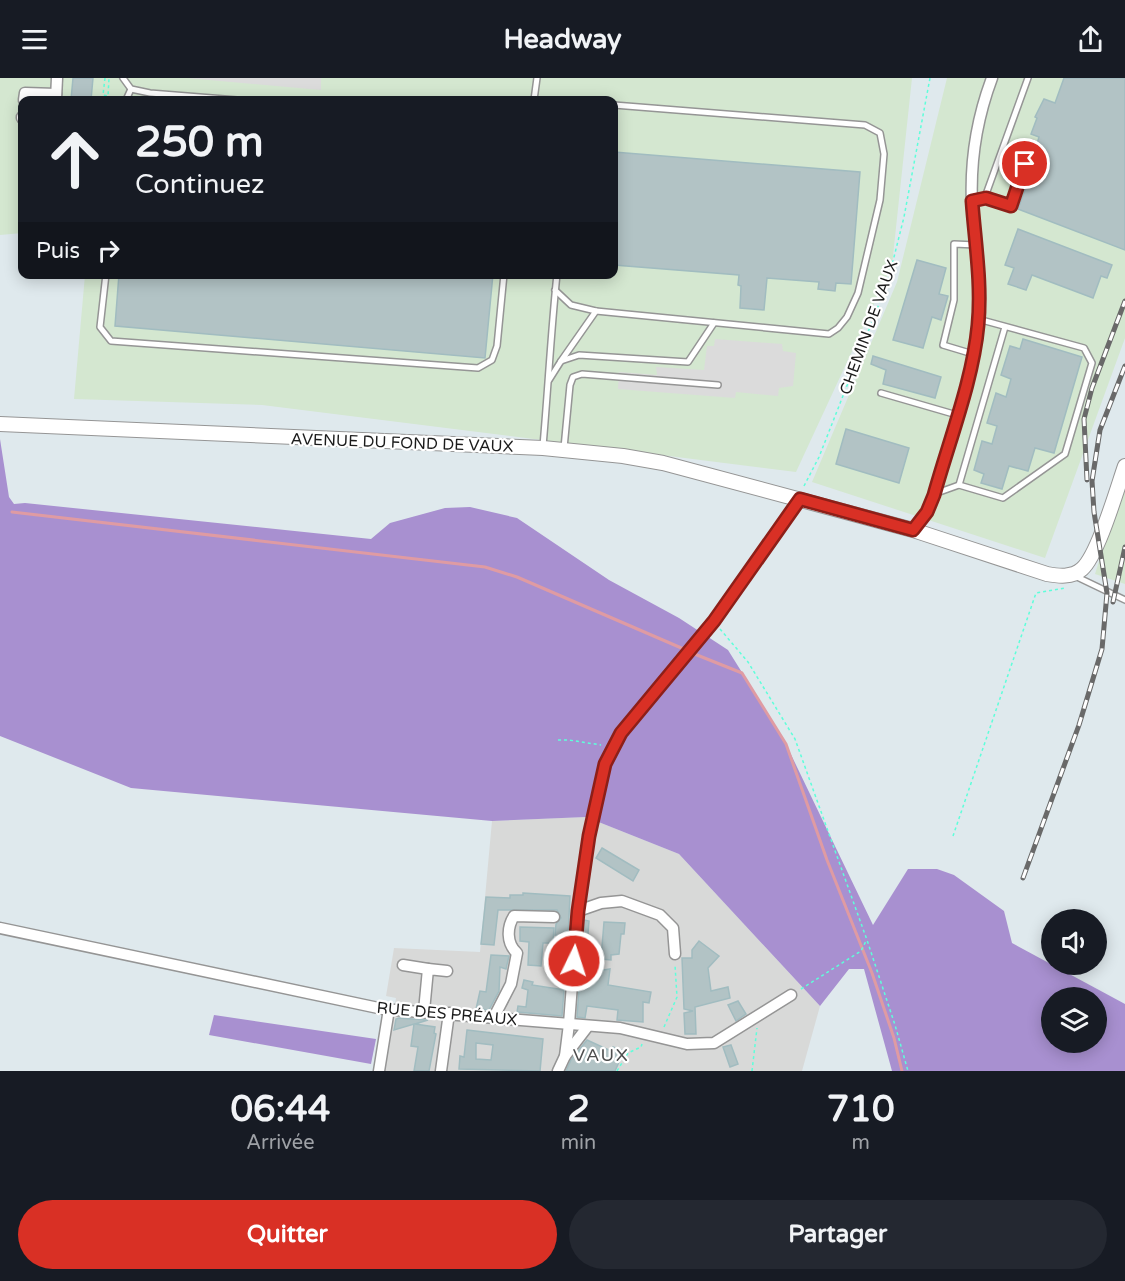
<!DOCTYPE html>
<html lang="fr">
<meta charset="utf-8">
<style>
body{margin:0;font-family:"Varela Round",sans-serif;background:#242831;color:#f1f3f6;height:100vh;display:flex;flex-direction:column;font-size:22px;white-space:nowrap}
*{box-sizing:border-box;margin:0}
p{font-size:20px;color:#9ea1a6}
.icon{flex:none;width:33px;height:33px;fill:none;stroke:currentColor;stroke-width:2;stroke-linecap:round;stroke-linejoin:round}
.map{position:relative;height:993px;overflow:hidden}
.side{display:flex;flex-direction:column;background:#171b24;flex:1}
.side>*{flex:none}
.banner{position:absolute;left:18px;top:18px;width:600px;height:183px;border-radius:12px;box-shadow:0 3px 15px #0003;background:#171b24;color:#f1f3f6;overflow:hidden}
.fabs{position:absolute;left:1041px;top:831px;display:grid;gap:12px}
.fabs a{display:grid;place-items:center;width:66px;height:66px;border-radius:50%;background:#171b24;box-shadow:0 3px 15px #0003;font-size:30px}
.pin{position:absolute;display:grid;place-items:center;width:51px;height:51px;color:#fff;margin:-26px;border:3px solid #fff;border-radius:50%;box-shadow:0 2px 6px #0007}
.me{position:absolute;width:66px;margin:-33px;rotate:4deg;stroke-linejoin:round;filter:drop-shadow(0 0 4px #0008)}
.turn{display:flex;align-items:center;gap:21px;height:126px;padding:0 18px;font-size:27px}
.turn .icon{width:78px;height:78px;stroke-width:2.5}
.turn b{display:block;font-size:42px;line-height:51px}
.then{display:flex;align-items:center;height:57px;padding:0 18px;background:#0003;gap:12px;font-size:22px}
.eta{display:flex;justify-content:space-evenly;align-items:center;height:102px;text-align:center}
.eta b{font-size:36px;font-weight:700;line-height:42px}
.button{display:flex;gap:12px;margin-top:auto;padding:12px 18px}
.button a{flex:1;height:69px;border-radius:36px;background:#d93025;color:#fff;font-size:24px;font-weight:700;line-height:69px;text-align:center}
.button a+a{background:#242831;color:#f1f3f6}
header{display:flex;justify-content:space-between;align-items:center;height:78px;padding:0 18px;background:#171b24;font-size:27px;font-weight:700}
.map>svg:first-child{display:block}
.residential{fill:#d8d9d8}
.industrial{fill:#d4e7d0}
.forest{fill:#a890d0;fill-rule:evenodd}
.parking{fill:#dbdbdb}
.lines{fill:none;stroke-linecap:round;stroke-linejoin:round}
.stream{stroke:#df9ba3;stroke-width:3}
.building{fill:#b2c3c5;stroke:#a1bcc0;stroke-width:1.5;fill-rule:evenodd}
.service-casing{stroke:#959595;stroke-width:8}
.minor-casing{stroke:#959595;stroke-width:13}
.tertiary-casing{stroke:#959595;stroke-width:16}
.path{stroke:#5effda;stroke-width:1.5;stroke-dasharray:3 3;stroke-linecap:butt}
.service{stroke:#fff;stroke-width:5}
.minor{stroke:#fff;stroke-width:10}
.tertiary{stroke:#fff;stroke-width:14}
.rail-casing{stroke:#696969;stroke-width:5}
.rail{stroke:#fff;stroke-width:3;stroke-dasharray:9;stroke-linecap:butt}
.route-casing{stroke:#8d1f18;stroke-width:15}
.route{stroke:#d93025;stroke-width:10}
.labels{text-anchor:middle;stroke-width:4.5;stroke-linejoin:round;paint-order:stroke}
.street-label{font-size:16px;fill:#1b1b1b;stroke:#fff}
.neighbourhood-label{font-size:18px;letter-spacing:1.5px;fill:#4e4e4e;stroke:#fff}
</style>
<header><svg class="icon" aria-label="menu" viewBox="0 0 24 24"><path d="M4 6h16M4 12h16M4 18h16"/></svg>Headway<svg class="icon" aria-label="share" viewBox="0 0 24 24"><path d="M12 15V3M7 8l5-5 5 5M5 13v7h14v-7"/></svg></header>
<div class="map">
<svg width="1125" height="993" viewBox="0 0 1125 993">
<rect width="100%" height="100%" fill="#dfe9ed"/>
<polygon class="residential" points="586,739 679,776 820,928 802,993 384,993 396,920 386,918 394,870 480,874 492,743"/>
<g class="industrial">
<polygon points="0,0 912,0 892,187 796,394 262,327 74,321 85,197 614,196 614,22 22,22 22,155 0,157"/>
<polygon points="947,0 1125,0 1125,260 1045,480 812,404 897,204"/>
<polygon points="1125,401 1125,506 1095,496"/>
</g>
<g class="forest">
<path d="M0 361 9 419 14 426 25 425 371 461 390 445 445 430 470 429 517 440 609 502 679 540 728 572 784 662 873 847 908 791H937L954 797 1004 833 1012 865 1125 926V993H892L864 891H849L820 928 679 776 586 739 492 743 131 710 0 658ZM1052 920H1096V964H1052Z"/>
<polygon points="214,937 376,961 371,986 209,957"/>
</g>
<g class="parking">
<polygon points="187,0 321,0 321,12"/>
<polygon points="715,261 782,266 783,273 796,275 793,308 779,310 778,318 736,314 735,320 618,311 619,294 657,297 656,289 704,292 707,268 714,268"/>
</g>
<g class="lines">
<g class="stream">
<polyline points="12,434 485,489 517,499 686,572"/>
<polyline points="692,575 742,595 786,666 827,782 872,895 894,960 902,993"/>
</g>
</g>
<g class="building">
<polygon points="73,0 93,0 91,22 71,22"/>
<polygon points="1064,0 1125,0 1125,172 1018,131 1038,77 1034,76 1039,59 1031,56 1037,40 1035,39 1044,21 1055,25"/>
<polygon points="614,74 860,94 851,206 836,205 835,213 818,211 819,204 767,200 764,232 740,230 741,208 738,207 739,197 614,187"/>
<polygon points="1018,151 1112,187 1107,200 1101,198 1093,220 1032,197 1026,212 1008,206 1014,190 1005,187"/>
<polygon points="917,182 946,190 939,216 948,218 941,242 932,239 923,270 893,262"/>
<polygon points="119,196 493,196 485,280 115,248"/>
<polygon points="1023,261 1082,279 1054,375 1035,370 1028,393 1009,388 1002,411 981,405 984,396 974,392 982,363 992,366 997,348 987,345 996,315 1006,319 1011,301 1001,297 1010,268 1020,271"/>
<polygon points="873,278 941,299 935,320 883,306 886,292 871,286"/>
<polygon points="846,351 909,370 899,405 836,386"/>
<polygon points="602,770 639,792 633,803 596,780"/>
<polygon points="523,815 570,818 568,858 555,857 556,846 561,840 557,832 498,832 494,867 481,866 486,819 510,820 510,817 523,817"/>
<polygon points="584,842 589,843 586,879 581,890"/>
<polygon points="604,844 625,845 624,856 621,856 619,876 611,877 611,882 601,881"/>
<polygon points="520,849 554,850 553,865 543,865 541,888 528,887 529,864 520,863"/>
<polygon points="699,863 719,878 708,890 711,913 728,909 730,920 695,929 696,956 685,956 684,935 693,933 684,931 682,880 692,880 692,872"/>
<polygon points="491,877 509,878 506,891 500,889 499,913 489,932 476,931 480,913 486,914"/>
<polygon points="610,891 608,907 651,914 649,925 643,924 643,944 617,942 618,932 587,928 585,940 577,939 580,896"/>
<polygon points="524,902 533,904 532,907 564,912 562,938 517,934 518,928 526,929 528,912 522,910"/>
<polygon points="738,923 746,936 736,943 728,927"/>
<polygon points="399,940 428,942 415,946 435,949 434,955 436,956 429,993 414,993 418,969 411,968 414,946 394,952 396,941"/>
<path d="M467 952 543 961 540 993 459 991 460 978 464 979ZM476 965 493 967 491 982 476 981Z"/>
<polygon points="587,962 611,973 613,969 624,973 615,993 566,993 571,982"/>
<polygon points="731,967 738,986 730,989 723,969"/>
</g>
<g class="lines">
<g class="service-casing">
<g id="service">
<polyline points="123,0 131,11 150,15 237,22"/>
<polyline points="1028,0 985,119 1011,127 1032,65"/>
<polyline points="126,22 131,11"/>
<polyline points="534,22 537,0"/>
<polyline points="106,196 100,249 111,263 478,290 492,282 497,268 504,196"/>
<polyline points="555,212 571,227 596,233"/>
<polyline points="973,276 943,267 954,222 954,166 976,167"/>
<polyline points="561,283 596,233 829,256 838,250 847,239 858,215 880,122 884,76 880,55 865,47 614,27"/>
<polyline points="549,302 561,283 579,277 688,284 714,245"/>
<polyline points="881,315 957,337"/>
<path d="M543 368C548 311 551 254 557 196"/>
<polyline points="564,370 570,307 573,299 582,296 718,307"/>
<polyline points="959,407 1005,249"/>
<polyline points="934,416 959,407 1003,420 1065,376 1092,285 1084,270 978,241"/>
<polyline points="1075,498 1125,522"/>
</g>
</g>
<g class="minor-casing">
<g id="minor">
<polyline points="56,21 57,0"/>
<polyline points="24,22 25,15 56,16"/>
<polyline points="22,39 22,40"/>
<path d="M913 452 927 434 934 417C950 362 971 306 978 249 983 208 975 166 972 126 970 83 977 40 992 0"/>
<polyline points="578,833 601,825 622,823 660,837 673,850 675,876"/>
<polyline points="0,850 383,931 620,950 687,966 714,965 791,917"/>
<polyline points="403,887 428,891"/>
<polyline points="424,933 428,891 447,893"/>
<path d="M494 939 511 906 517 875C506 865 507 849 514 838L554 839"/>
<polyline points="565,978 588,948"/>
<polyline points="379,993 389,931"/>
<polyline points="441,993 449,935"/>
<polyline points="558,993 565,978 569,946 577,840 589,758 605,686 621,655 714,543 800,421"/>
</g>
</g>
<g class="tertiary-casing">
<path id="tertiary" d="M0 346 543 370 623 378 663 385 913 452 1047 496C1058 498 1072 500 1082 491 1098 477 1117 411 1125 388"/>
</g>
<g class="path">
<polyline points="105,0 103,17 108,18 109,0"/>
<polyline points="804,408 819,379 888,203 904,139 930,0"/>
<polyline points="720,551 748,584 795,661 867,862 895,947 908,993"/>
<polyline points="558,662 569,662 601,667"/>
<polyline points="953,758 1036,515 1066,510"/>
<polyline points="801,911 861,873 866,863"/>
<polyline points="664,949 677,919 675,887"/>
<polyline points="617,993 628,975 641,969 642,966"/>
<polyline points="752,993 757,950"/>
</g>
<use href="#service" class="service"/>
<use href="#minor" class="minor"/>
<use href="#tertiary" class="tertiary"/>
<g class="rail-casing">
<g id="rail">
<polyline points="1087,402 1084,341 1092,310 1125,223"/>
<polyline points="1113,524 1125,469"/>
<polyline points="1023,800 1079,647 1102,571 1107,515 1094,434 1092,403 1100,352 1125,288"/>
</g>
</g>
<use href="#rail" class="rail"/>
</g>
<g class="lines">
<g class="route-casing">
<path id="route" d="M574 883 578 833 589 758 605 686 621 655 714 543 800 421 913 452 927 434 934 417C949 363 973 302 978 247 982 206 975 164 972 123L986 120 1011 128 1025 86"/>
</g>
<use href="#route" class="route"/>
</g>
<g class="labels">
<g class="street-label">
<text transform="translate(868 249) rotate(-70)" y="6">CHEMIN DE VAUX</text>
<text transform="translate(402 364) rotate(2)" y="6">AVENUE DU FOND DE VAUX</text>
<text transform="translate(447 935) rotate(5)" y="6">RUE DES PRÉAUX</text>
</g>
<g class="neighbourhood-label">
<text x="601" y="983">VAUX</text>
</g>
</g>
</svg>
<div class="fabs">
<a><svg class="icon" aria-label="sound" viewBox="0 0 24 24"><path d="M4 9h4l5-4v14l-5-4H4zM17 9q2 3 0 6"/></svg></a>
<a><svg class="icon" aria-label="layers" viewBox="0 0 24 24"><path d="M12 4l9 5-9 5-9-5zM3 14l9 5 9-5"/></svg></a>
</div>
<div class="pin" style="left:1025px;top:86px;background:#d93025"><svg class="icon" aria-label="arrive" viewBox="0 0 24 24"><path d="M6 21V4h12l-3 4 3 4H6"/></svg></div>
<svg class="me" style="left:574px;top:883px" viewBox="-20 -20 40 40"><circle r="17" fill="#d93025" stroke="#fff" stroke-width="3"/><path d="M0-11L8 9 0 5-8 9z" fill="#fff"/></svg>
<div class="banner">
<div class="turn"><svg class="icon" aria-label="ahead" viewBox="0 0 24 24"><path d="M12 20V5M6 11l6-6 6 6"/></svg><div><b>250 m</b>Continuez</div></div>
<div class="then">Puis<svg class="icon" aria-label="right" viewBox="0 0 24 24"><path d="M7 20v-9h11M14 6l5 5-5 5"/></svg></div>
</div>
</div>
<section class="side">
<div class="eta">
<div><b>06:44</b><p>Arrivée</p></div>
<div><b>2</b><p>min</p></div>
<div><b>710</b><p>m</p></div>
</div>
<div class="button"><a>Quitter</a><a>Partager</a></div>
</section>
